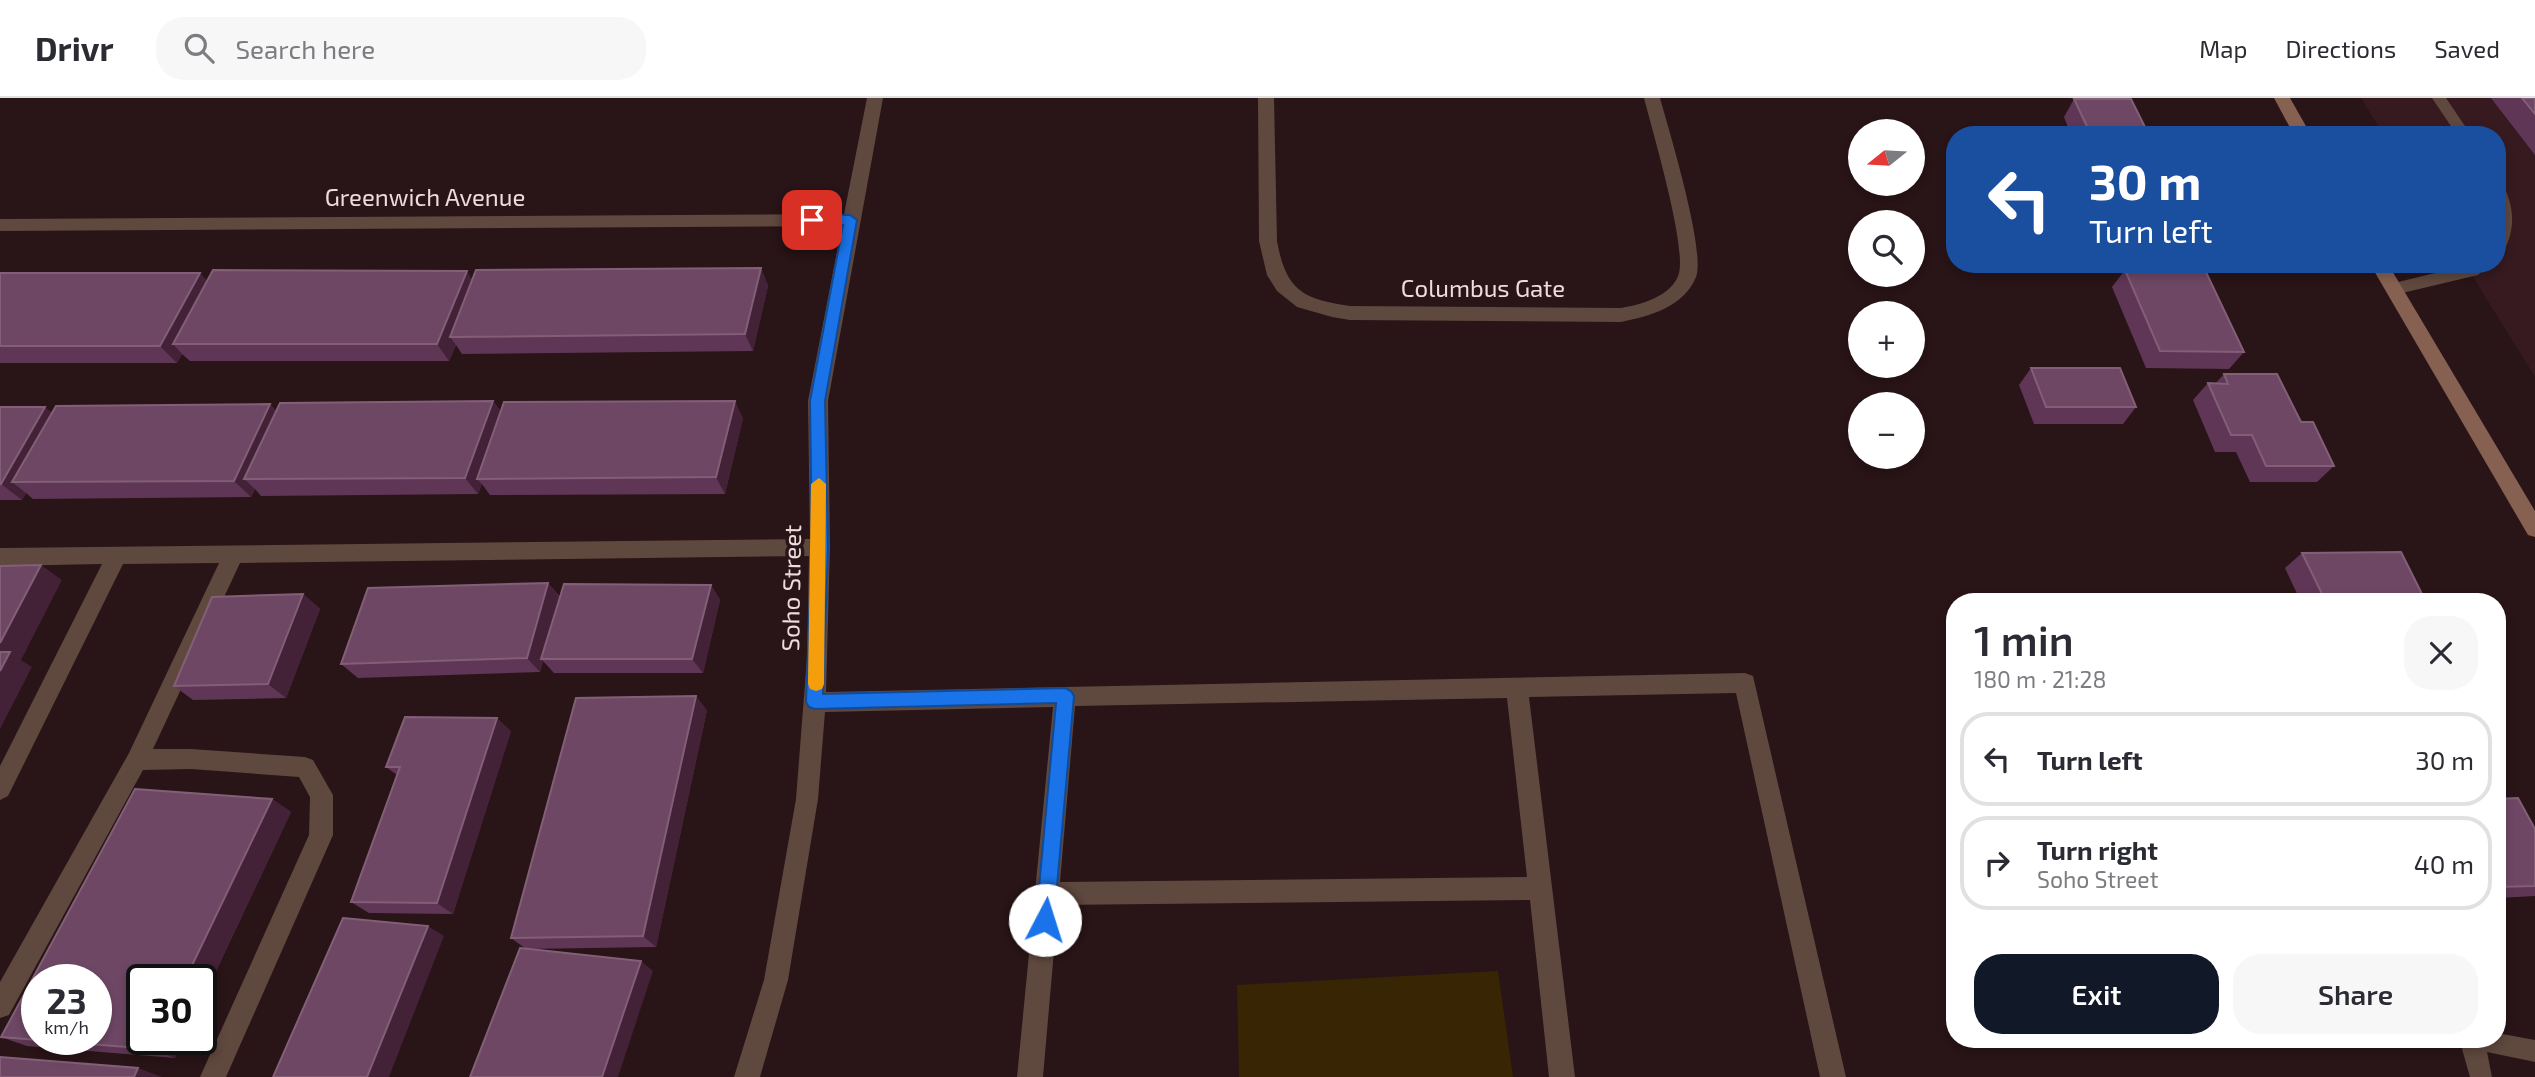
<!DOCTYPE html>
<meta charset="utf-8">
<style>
body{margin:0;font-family:"Exo 2",sans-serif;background:#f7f7f7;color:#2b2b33;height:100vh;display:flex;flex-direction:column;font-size:26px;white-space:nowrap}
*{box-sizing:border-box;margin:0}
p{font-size:23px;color:#7c7c81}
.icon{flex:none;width:38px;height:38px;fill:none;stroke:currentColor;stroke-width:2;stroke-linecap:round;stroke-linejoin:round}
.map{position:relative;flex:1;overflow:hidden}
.details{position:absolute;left:1946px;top:495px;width:560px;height:455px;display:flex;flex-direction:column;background:#fff;border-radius:28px;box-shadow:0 4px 10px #0003}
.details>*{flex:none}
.banner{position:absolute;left:1946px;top:28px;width:560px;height:147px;border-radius:28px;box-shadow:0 4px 10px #0003;background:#1a4fa0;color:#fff;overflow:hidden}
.needle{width:46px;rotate:252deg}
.fabs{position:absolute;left:1848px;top:21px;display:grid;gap:14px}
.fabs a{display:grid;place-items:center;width:77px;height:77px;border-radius:50%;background:#fff;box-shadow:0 4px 10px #0003;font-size:35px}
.speed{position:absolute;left:21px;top:866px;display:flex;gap:14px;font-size:35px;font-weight:700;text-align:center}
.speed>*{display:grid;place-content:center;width:91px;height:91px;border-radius:50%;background:#fff;box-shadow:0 4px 10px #0003;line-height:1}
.speed small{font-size:18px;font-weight:400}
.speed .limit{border:4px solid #111;border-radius:10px;background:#fff;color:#111}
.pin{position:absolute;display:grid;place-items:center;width:60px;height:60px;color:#fff;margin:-30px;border-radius:14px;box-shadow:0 4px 10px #0006}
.me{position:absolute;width:77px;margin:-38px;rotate:5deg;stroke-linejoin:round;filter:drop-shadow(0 0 5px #0008)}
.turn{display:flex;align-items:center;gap:24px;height:147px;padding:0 28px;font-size:32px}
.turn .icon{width:91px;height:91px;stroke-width:2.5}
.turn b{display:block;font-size:49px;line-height:60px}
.round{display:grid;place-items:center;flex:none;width:74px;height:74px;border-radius:28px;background:#f7f7f7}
.headline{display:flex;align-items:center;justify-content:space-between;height:119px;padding:0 28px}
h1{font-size:42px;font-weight:600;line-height:52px}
.primary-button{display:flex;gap:14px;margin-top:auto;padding:14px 28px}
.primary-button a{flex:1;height:80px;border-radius:28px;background:#111827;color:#fff;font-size:28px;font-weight:600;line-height:80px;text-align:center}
.primary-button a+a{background:#f7f7f7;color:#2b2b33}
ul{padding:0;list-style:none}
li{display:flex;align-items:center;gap:21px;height:94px;margin:0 14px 10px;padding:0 14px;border:4px solid #e1e1e2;border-radius:28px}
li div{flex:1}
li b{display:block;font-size:26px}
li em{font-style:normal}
header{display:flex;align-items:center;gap:42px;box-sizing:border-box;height:98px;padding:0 35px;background:#fff;border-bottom:2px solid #e1e1e2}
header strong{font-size:33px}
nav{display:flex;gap:38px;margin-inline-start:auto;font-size:24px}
.search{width:490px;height:63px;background:#f7f7f7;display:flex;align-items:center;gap:18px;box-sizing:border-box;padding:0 24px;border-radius:28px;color:#7c7c81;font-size:26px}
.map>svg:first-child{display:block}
.built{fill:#361a1f}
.green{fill:#372504}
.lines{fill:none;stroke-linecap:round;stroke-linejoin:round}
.lane{fill:#5f483e;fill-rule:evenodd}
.street{fill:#5f483e;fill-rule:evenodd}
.secondary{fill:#866151;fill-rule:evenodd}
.wall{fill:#5f3655}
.shaded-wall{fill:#432136}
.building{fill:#6e4764;stroke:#825f77;stroke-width:2;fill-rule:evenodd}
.route{fill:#1a73e8;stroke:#114b97;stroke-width:2}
.slow{fill:#f59e0b}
.labels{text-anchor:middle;stroke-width:7;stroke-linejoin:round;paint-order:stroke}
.street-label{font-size:24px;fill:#ecdcdd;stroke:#291417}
</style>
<header>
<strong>Drivr</strong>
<div class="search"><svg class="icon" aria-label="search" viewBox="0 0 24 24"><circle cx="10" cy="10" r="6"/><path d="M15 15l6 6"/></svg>Search here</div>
<nav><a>Map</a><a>Directions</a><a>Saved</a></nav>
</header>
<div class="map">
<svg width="2535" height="979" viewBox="0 0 2535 979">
<rect width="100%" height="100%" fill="#291417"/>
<polygon class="built" points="2361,0 2535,0 2535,279 2465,166 2497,166 2497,37 2384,37"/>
<polygon class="green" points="1498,873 1513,979 1239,979 1237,887"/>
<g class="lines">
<g class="lane">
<polygon points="2432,0 2446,0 2471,37 2457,37"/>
<path d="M2497 84 2502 85C2515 110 2516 132 2502 156L2497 157Z"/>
<polygon points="2472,166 2490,166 2478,177 2394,197 2386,191 2394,185"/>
<polygon points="2497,935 2535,942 2535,964 2487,954 2492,979 2470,979 2462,951 2466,944 2497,942"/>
</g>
<g class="street">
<path d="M867 0H883L828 303 830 449 826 594 1745 575 1753 578 1846 979H1820L1736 595 1529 599 1575 979H1549L1530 802 1058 807 1043 979H1017L1053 609 825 614 818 701 788 882 760 979H734L764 882 796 701 807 560 809 458 240 465 153 651H191L305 659 313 662 333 697V737L226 979H200L309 737 310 699 299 679 191 671 143 672 9 917 0 920V884L129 655 219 465 123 466 8 698 0 702V668L102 466 0 468V450L810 441 808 303 842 128 0 133V121L844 116ZM1507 600 1527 779 1060 784 1075 608Z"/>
<path d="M1258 0H1274L1277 143C1286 192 1302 201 1350 208L1621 210C1640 207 1673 198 1679 175 1686 146 1653 35 1644 0H1660C1669 32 1706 153 1696 179 1684 209 1650 218 1621 224L1350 222 1332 219 1297 209 1277 193 1267 177 1259 143Z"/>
</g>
<g class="secondary">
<polygon points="2274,0 2290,0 2311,37 2294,37"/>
<polygon points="2370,166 2388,166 2535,413 2535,439 2528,437"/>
</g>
</g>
<g class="wall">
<polygon points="2491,0 2535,0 2535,57"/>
<polygon points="2074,1 2149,37 2071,37 2064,19"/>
<polygon points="761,170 768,188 753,253 462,256 456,247 449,263 190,263 182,256 177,265 0,265 0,175 207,183 472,182"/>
<polygon points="2125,172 2244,254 2229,271 2146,270 2112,189"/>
<polygon points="2031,270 2136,309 2123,326 2034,326 2019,287"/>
<polygon points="2224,276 2301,324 2334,368 2317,384 2250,384 2236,354 2215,354 2193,302 2208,285 2215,286"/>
<polygon points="493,303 501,314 743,320 725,396 490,397 482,386 478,396 261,398 255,391 251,399 33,401 26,395 22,402 0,402 0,309 52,314 270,306 276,313"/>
<polygon points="2302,455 2426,504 2301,504 2285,470"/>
<polygon points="548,485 560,499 711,487 720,502 703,575 554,575 543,563 540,574 358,580 341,566"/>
<polygon points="303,496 320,511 286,600 193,602 174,588"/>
<polygon points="707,612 656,849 526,851 511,840"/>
<polygon points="511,633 453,816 369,815 351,804 397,677 386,669"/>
<polygon points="272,701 291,714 175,960 27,948 1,939"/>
<polygon points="2497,701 2535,731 2535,798 2497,800"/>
</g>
<g class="shaded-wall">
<polygon points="761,170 768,188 753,253 745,236"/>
<polygon points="467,173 478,191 450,239 456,247 449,263 437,246"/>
<polygon points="200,175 216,192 173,246 182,256 177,265 160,248"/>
<polygon points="493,303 505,320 477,381 482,386 478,396 465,380"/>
<polygon points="735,303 743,320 725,396 716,379"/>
<polygon points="270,306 286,323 244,381 255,391 251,399 234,383"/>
<polygon points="45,309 65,325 12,384 26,395 22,402 1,386"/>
<polygon points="41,467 62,482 21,562 32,569 0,631 0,545"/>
<polygon points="548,485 560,500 541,561 543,563 540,574 527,560"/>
<polygon points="711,487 720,502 703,575 692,561"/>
<polygon points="303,496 320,511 286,600 268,586"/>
<polygon points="696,598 707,612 656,849 643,838"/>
<polygon points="497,620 511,633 453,816 437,805"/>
<polygon points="272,701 291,714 201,904 201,882 185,882"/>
<polygon points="428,828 444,838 389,979 367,979"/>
<polygon points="641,863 653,873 618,979 602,979"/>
<polygon points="157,942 184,942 175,960 152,951"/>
<polygon points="138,970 162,979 134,979"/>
</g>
<g class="building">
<polygon points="2522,0 2535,0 2535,16"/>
<polygon points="2074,1 2131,1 2149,37 2091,37"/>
<polygon points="761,170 745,236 450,239 476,172"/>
<polygon points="213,172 467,173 437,246 173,246"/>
<polygon points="2125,172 2205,172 2244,254 2160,253"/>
<polygon points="0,175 200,175 160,248 0,248"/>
<polygon points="2031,270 2120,270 2136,309 2046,309"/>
<polygon points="2224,276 2277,276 2301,324 2313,324 2334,368 2266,368 2252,337 2231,337 2208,285 2228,286"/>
<polygon points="493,303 465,380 244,381 280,305"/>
<polygon points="735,303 716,379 477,381 504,304"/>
<polygon points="270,306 234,383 12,384 56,308"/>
<polygon points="0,309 45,309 1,386 0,386"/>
<polygon points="2401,454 2426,504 2326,504 2302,455"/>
<polygon points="41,467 0,545 0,468"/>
<polygon points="548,485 527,560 341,566 368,490"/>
<polygon points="564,486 711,487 692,561 541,561"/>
<polygon points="303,496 268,586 174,588 212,499"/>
<polygon points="0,554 10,554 0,573"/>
<polygon points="696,598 643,838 511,840 576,600"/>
<polygon points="405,619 497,620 437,805 351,804 400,669 386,669"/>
<path d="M135 691 272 701 185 882H142V942H157L152 951 1 939ZM37 882H96V942H37Z"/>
<polygon points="2518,700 2535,731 2535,788 2497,789 2497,701"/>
<polygon points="343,820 428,828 367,979 273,979"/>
<polygon points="520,850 641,863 602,979 470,979"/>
<polygon points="0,959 138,970 134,979 0,979"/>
</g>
<polygon class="route" points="812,117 850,117 857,122 825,303 828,449 823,596 1065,590 1071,593 1074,598 1054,822 1051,829 1045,831 1038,829 1036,822 1056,605 815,611 809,609 806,604 812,449 810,303 843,127 807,125 807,119"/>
<polygon class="slow" points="819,380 826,386 824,586 822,591 816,593 810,591 808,586 811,386"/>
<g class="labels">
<g class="street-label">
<text x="425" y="108">Greenwich Avenue</text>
<text x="1483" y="199">Columbus Gate</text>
<text transform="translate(792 490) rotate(-89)" y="8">Soho Street</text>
</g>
</g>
</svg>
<div class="fabs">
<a><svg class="needle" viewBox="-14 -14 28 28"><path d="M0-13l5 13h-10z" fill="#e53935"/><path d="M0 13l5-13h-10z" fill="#7c7c81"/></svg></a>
<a><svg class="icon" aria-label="search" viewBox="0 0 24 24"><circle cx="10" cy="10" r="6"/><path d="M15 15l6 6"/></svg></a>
<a>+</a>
<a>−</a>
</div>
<div class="speed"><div>23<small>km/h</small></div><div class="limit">30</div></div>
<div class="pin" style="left:812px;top:122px;background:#d93025"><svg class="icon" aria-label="arrive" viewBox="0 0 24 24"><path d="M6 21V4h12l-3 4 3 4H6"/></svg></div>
<svg class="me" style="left:1045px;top:822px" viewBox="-20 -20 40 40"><circle r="19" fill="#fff"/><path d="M0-13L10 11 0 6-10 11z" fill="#1a73e8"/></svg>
<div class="banner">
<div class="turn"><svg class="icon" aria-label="left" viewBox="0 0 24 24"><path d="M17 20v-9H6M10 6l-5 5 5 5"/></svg><div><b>30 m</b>Turn left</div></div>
</div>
<section class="details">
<div class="headline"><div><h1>1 min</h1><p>180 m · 21:28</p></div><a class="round"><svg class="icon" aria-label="close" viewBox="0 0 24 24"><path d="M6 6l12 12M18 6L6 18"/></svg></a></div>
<ul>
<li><svg class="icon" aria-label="left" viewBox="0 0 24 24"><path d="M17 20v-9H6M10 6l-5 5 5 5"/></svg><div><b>Turn left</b></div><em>30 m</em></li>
<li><svg class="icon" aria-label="right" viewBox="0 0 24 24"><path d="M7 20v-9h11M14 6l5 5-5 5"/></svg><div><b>Turn right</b><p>Soho Street</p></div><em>40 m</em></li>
</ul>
<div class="primary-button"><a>Exit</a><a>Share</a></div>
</section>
</div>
